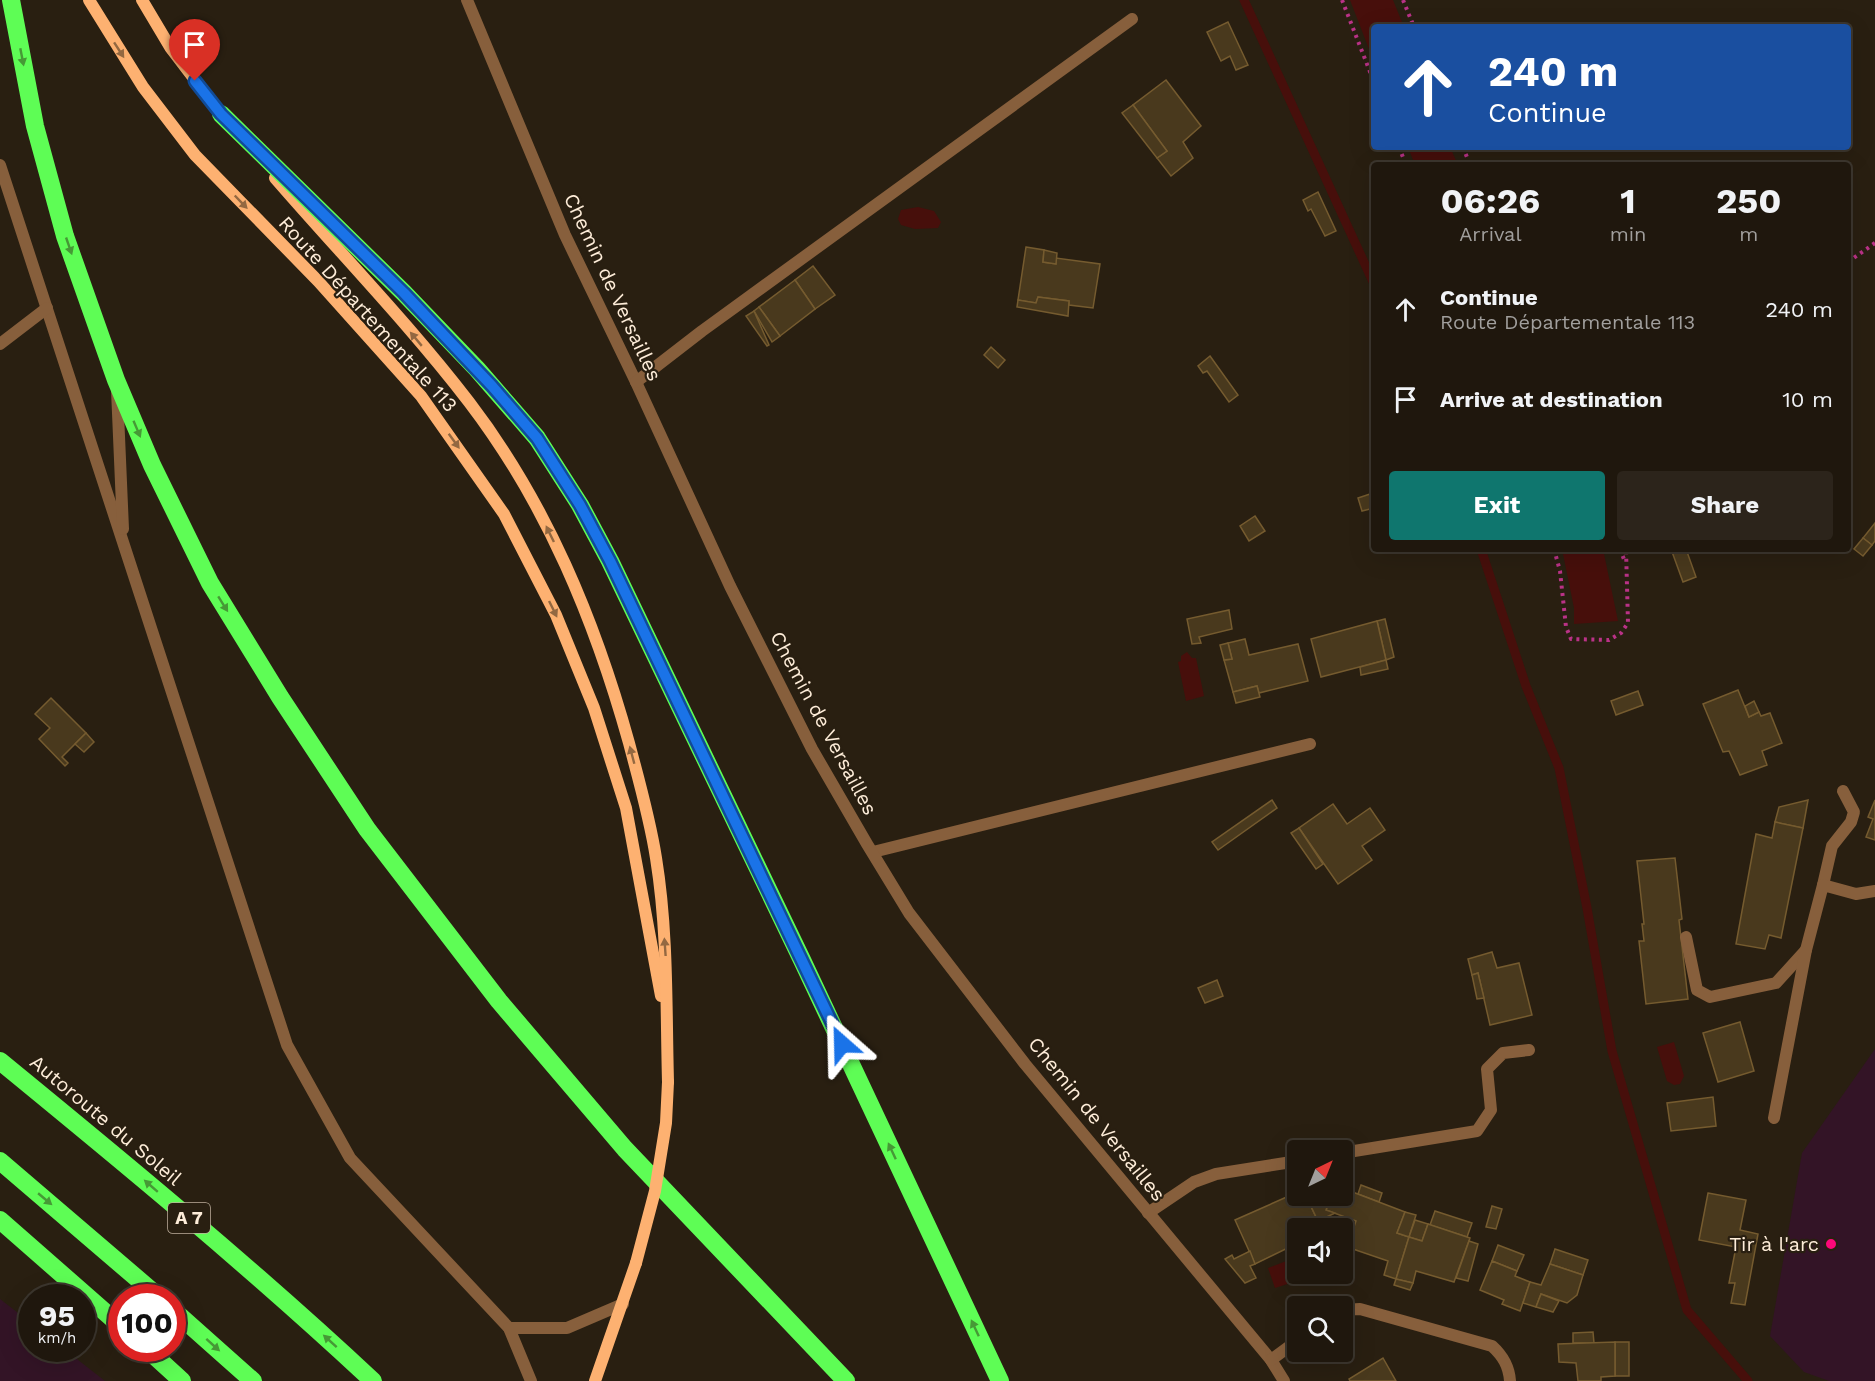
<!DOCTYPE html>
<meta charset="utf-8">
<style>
body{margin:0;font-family:"Work Sans",sans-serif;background:#2c241b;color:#f1f3f6;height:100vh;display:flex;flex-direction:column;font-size:22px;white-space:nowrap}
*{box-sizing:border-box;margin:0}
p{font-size:20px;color:#a19f9d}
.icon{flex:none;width:33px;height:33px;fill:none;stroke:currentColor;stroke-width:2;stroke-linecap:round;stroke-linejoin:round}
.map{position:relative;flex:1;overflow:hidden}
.side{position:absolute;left:1371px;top:162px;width:480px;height:390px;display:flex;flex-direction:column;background:#1f170d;border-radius:6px;box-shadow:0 6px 24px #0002,0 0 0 2px #3c362e}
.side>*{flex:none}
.banner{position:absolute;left:1371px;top:24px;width:480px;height:126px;border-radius:6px;box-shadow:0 6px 24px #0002,0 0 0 2px #3c362e;background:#1a4fa0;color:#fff;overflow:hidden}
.needle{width:39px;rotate:43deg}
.fabs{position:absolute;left:1287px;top:1140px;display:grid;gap:12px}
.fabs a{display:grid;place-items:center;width:66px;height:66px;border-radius:6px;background:#1f170d;box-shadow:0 6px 24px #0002,0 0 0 2px #3c362e;font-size:30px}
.speed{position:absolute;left:18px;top:1284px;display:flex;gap:12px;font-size:30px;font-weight:700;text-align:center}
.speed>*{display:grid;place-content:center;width:78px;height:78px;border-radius:50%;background:#1f170d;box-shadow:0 6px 24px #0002,0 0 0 2px #3c362e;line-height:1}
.speed small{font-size:15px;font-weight:400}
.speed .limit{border:9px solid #d22;background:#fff;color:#111}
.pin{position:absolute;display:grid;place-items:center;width:51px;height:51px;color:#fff;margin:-62px -26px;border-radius:50% 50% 50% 0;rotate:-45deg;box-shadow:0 0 6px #0007}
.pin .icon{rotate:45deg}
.me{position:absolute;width:66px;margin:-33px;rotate:335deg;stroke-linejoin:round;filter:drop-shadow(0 0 4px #0008)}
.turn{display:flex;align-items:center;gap:21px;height:126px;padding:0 18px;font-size:27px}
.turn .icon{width:78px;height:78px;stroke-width:2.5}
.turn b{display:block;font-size:42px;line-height:51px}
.eta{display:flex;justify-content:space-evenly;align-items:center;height:102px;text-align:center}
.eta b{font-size:36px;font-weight:700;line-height:42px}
.action{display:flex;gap:12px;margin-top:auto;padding:12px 18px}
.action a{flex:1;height:69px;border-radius:6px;background:#0f766e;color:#fff;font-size:24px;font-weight:700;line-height:69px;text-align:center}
.action a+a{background:#2c241b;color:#f1f3f6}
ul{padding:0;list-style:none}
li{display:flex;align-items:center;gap:18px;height:90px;padding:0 18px}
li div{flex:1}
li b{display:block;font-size:22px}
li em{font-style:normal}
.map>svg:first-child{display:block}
.green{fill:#331426}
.water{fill:#470f0b}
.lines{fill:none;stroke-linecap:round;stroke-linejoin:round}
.stream{stroke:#470f0b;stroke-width:9}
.building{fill:#49391d;stroke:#755b2f;stroke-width:1.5}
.path{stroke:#ba3287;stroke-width:4;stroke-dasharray:3 4.5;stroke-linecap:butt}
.lane{stroke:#875f3c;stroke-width:12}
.street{stroke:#875f3c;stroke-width:12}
.secondary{stroke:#fdb171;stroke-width:12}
.highway{stroke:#5efd55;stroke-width:18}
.secondary-bridge{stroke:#fdb171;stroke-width:12}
.oneway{fill:#936841}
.oneway2{fill:#469936}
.route-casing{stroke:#114b97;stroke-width:15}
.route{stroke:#1a73e8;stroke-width:10}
.poi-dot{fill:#fc087a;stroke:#291f11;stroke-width:2}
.labels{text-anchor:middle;stroke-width:4.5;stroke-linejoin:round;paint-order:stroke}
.shield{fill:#291f11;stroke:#beaf9d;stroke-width:1.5}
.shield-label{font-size:18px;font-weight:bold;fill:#feedd9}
.street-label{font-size:20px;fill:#feedd9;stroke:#291f11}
.poi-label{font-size:20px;fill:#feedd9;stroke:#291f11;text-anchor:end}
</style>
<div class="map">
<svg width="1875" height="1381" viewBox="0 0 1875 1381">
<rect width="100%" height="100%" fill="#291f11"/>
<g class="green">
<polygon points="1875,1049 1875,1381 1829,1381 1804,1372 1770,1336 1802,1153"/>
<polygon points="0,1299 31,1323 32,1348 64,1349 105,1381 0,1381"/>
</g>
<g class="water">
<polygon points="1350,0 1393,0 1404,27 1374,27 1374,62"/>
<polygon points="1408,147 1450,147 1458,165 1415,165"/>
<polygon points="918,207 934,211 941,222 938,228 915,229 901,225 898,219 901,210"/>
<polygon points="1562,549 1603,549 1618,621 1574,624 1574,608"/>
<polygon points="1187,652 1192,658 1196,658 1204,696 1186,701 1178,662 1181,661 1181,656"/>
<polygon points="1674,1042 1684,1076 1680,1084 1674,1085 1667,1081 1657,1047"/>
<polygon points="1297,1257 1298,1274 1311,1274 1312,1276 1275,1288 1268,1268"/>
</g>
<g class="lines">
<g class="stream">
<polyline points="1244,0 1374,284"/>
<polyline points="1481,549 1526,686 1559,768 1587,908 1612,1051 1687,1310 1748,1381"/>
</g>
</g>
<g class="building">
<polygon points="1228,22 1248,65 1236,70 1230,56 1221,61 1207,32"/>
<polygon points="1166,80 1201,126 1183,142 1193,158 1171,176 1157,158 1167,151 1133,105"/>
<polygon points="1133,105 1167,151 1157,158 1122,113"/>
<polygon points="1318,192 1336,231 1325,236 1311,209 1308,211 1303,200"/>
<polygon points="1026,247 1044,250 1043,262 1056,264 1056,258 1100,264 1093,308 1069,305 1069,301 1038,297 1036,303 1018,300"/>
<polygon points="1044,250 1057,253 1056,264 1043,262"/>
<polygon points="813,266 835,295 815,309 795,280"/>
<polygon points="795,280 815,309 780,336 759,307"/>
<polygon points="1038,297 1069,301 1068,316 1017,307 1018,300 1036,303"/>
<polygon points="759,307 780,336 772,342 754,311"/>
<polygon points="754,311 769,345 767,346 746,316"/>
<polygon points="991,347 1005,360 998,368 984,355"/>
<polygon points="1210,356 1238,395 1229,402 1207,371 1203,373 1198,366"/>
<polygon points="1370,494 1374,508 1362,511 1358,498"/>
<polygon points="1255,516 1265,531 1249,541 1240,526"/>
<polygon points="1875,523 1875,541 1872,545 1863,538"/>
<polygon points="1863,538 1872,545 1863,556 1854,549"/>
<polygon points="1671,549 1686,549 1696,577 1683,582"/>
<polygon points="1229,610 1232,629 1199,637 1201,643 1192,644 1187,619"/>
<polygon points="1385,619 1394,657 1386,660 1377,621"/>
<polygon points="1377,621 1386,660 1321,677 1311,639"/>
<polygon points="1245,639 1249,655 1298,644 1308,681 1259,693 1257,686 1233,692 1224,660 1232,659 1228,643"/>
<polygon points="1228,643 1232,659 1224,660 1220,645"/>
<polygon points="1386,660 1388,669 1361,675 1360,667"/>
<polygon points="1257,686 1260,697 1236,703 1233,692"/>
<polygon points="1738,690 1749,717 1759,712 1761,716 1770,713 1782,743 1762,751 1767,765 1740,775 1729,751 1723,752 1703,704"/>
<polygon points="1638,691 1643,705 1616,715 1611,701"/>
<polygon points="51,698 86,733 62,757 68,763 65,766 39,739 50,728 35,714"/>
<polygon points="1754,701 1759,712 1749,717 1745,706"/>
<polygon points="86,733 94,742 84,752 75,744"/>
<polygon points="1272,800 1277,808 1218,850 1212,842"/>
<polygon points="1808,800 1803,828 1775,822 1779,807"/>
<polygon points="1875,800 1875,840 1866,837 1873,819 1868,817"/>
<polygon points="1333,804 1347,824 1370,808 1385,830 1362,846 1372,860 1338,884 1299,828"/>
<polygon points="1775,822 1803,828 1781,938 1769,935 1765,949 1736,944 1756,834 1772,838"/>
<polygon points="1299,828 1323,864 1316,869 1291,833"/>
<polygon points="1675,858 1682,919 1679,920 1688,999 1646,1004 1639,941 1644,941 1642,924 1644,924 1637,861"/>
<polygon points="1492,952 1497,968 1519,963 1532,1015 1490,1025 1478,973 1472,975 1468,959"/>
<polygon points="1478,973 1484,998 1477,999 1472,975"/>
<polygon points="1217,980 1223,996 1205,1003 1198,988"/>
<polygon points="1740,1022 1754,1071 1718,1082 1703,1033"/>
<polygon points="1713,1097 1716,1126 1671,1131 1667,1103"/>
<polygon points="1361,1185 1382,1193 1379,1202 1358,1194"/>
<polygon points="1342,1188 1405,1212 1397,1233 1409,1237 1396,1279 1384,1275 1388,1261 1347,1247 1356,1221 1326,1210 1331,1196 1342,1196"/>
<polygon points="1298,1192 1298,1196 1306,1196 1321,1228 1298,1228 1298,1243 1255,1264 1235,1220"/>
<polygon points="1708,1193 1746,1200 1740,1230 1758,1234 1745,1305 1731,1303 1735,1283 1729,1283 1736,1247 1699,1240"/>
<polygon points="1313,1196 1331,1196 1326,1210 1335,1213 1318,1221 1307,1198"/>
<polygon points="1492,1206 1502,1209 1496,1229 1486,1227"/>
<polygon points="1435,1211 1472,1223 1467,1237 1430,1225"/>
<polygon points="1405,1212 1416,1215 1409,1237 1397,1233"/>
<polygon points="1415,1220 1428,1224 1422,1241 1409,1237"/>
<polygon points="1428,1224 1470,1238 1454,1282 1416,1271 1413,1283 1396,1279 1409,1237 1422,1241"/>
<polygon points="1469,1241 1478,1244 1468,1281 1456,1278"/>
<polygon points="1498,1245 1524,1255 1517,1271 1492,1261"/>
<polygon points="1555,1249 1588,1260 1583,1275 1550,1264"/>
<polygon points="1250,1251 1255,1264 1250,1266 1256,1278 1245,1283 1225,1259 1232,1255 1234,1259"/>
<polygon points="1492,1261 1517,1271 1515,1276 1530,1282 1520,1311 1502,1304 1504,1300 1480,1290"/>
<polygon points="1550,1264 1583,1275 1577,1295 1567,1303 1541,1294 1536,1307 1523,1303 1530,1282 1541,1285"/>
<polygon points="1396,1279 1413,1283 1410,1290 1394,1285"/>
<polygon points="1541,1294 1559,1301 1553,1312 1536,1307"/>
<polygon points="1593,1332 1594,1343 1573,1343 1573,1333"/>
<rect x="1615" y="1342" width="14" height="34"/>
<polygon points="1615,1342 1615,1376 1601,1377 1601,1381 1578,1381 1576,1363 1559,1362 1558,1344"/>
<polygon points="1383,1358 1396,1381 1350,1381 1349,1379"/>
</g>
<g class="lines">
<g class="path">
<polyline points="1342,0 1374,82"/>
<polyline points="1403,0 1414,27"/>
<polyline points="1399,147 1406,165"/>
<polyline points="1463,147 1470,165"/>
<polyline points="1848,262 1875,243"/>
<polyline points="1554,549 1560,571 1566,627 1571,639 1609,640 1621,633 1628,623 1626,549"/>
<polyline points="1620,549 1625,562"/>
</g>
<g class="lane">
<polyline points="0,165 287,1045 350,1158 509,1328 531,1381"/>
<polyline points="0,344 47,308"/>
<polyline points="117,390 123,529"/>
<polyline points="873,852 1310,744"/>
<polyline points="1823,885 1832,846 1851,822 1854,812 1843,791"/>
<polyline points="1686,937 1697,990 1710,997 1776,983 1806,950"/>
<polyline points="1342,1153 1477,1131 1491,1110 1487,1069 1503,1053 1529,1050"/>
<polyline points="1148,1213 1194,1182 1216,1174 1298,1161"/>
<polyline points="509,1328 567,1328 623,1304"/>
</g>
<g class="street">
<polyline points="467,0 565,235 636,382 730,586 812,749 867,844 909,913 1025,1064 1271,1360 1284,1381"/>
<polyline points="636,382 702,331 1132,19"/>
<polyline points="1774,1118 1806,950 1823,885 1856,894 1875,891"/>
<path d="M1342 1310 1360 1309 1492 1346C1503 1356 1509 1366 1510 1381"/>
<polyline points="1271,1360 1298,1340"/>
</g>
<g class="secondary">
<polyline points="89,0 143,87 195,155 318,281 421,396 504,514 556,615 594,708 626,808 661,996"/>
<polyline points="142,0 170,47 225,119"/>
<path d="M275 178C340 253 409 324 469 402 547 504 595 621 629 743 639 781 650 819 656 858 668 932 666 1007 668 1082"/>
<polyline points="595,1381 636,1263"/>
</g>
<g class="highway">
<polyline points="11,0 35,126 65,236 116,380 152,465 210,583 280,697 367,829 499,1001 625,1149 846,1381"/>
<polyline points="221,114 404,293 477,369 537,438 580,505 610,561 802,960 1000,1381"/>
<path d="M0 1061C127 1165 253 1269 373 1381"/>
<polyline points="0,1161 160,1298"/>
<polyline points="0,1220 122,1327"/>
<polyline points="172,1309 253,1381"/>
<polyline points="146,1348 182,1381"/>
</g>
<polyline class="secondary-bridge" points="636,1263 655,1191 666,1123 668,1082"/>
</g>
<defs><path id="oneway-solid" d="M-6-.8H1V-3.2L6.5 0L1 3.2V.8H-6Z" transform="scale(1.5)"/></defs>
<g class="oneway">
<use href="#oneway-solid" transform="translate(119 50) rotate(57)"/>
<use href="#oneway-solid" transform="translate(241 202) rotate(46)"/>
<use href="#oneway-solid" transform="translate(416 339) rotate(-130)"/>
<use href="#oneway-solid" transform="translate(454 441) rotate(54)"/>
<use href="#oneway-solid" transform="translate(550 534) rotate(-116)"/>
<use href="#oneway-solid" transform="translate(553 609) rotate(64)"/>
<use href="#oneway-solid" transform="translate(632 755) rotate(-105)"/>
<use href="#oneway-solid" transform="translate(665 947) rotate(-94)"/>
</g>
<g class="oneway2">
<use href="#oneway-solid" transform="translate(22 57) rotate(79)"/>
<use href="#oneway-solid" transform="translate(69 246) rotate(71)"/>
<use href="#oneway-solid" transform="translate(137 429) rotate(67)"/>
<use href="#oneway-solid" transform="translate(223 604) rotate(58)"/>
<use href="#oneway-solid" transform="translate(892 1151) rotate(-115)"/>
<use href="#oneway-solid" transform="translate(151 1186) rotate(-139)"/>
<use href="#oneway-solid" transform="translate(45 1199) rotate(40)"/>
<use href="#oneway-solid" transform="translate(975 1328) rotate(-115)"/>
<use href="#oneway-solid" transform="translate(330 1341) rotate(-138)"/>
<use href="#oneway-solid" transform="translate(213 1345) rotate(42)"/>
</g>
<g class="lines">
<g class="route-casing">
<polyline id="route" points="195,81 221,114 404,293 492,386 537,438 580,505 610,561 842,1044"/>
</g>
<use href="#route" class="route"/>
</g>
<circle class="poi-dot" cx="1831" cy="1244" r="6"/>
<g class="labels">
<rect class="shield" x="168" y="1203" width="42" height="30" rx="4.5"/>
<g class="shield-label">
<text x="189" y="1224">A 7</text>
</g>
<g class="street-label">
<text transform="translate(613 287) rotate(65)" y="7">Chemin de Versailles</text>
<text transform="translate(368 314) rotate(48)" y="7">Route Départementale 113</text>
<text transform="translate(824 723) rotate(62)" y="7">Chemin de Versailles</text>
<text transform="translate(1097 1119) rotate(51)" y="7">Chemin de Versailles</text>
<text transform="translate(106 1120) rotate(40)" y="7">Autoroute du Soleil</text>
</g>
<g class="poi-label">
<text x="1819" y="1251">Tir à l'arc</text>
</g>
</g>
</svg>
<div class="fabs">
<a><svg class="needle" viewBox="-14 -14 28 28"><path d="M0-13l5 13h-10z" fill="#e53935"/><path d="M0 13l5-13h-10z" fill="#a19f9d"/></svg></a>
<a><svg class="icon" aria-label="sound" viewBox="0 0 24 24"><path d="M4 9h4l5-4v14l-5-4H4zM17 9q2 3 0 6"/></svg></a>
<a><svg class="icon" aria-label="search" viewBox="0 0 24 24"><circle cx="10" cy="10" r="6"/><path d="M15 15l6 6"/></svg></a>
</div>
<div class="speed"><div>95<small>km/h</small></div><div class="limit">100</div></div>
<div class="pin" style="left:195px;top:81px;background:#d93025"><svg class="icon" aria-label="arrive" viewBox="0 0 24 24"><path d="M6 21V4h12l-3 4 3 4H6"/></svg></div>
<svg class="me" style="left:842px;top:1044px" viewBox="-20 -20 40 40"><path d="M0-17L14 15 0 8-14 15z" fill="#1a73e8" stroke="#fff" stroke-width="4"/></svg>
<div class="banner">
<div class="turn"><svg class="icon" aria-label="ahead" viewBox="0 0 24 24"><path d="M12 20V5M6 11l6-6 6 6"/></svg><div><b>240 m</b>Continue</div></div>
</div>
<section class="side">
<div class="eta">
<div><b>06:26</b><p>Arrival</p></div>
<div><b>1</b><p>min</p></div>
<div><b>250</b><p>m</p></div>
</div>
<ul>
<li><svg class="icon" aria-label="ahead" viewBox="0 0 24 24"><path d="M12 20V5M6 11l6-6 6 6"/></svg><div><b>Continue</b><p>Route Départementale 113</p></div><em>240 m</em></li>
<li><svg class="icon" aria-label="arrive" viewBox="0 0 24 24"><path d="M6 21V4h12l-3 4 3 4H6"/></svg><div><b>Arrive at destination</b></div><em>10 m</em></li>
</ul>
<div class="action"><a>Exit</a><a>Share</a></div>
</section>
</div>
